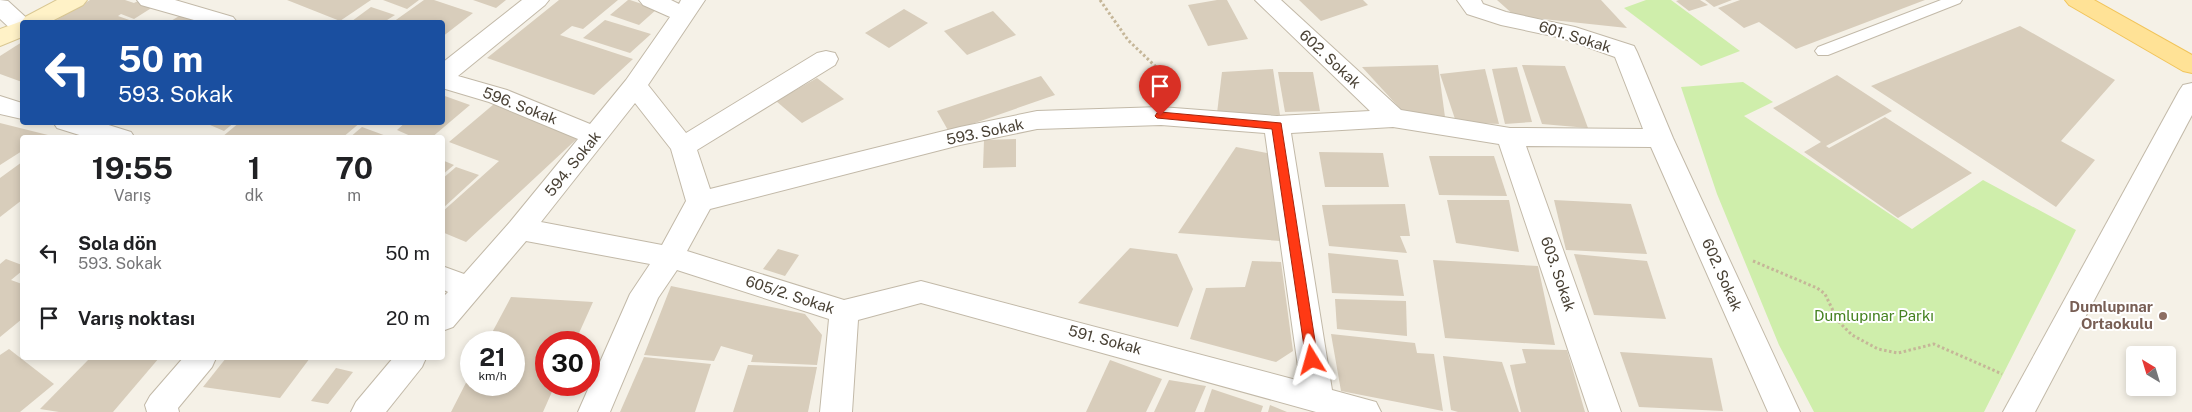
<!DOCTYPE html>
<html lang="tr">
<meta charset="utf-8">
<style>
body{margin:0;font-family:"Public Sans",sans-serif;background:#f6f6f6;color:#202124;height:100vh;display:flex;flex-direction:column;font-size:19px;white-space:nowrap}
*{box-sizing:border-box;margin:0}
p{font-size:16px;color:#757577}
.icon{flex:none;width:28px;height:28px;fill:none;stroke:currentColor;stroke-width:2;stroke-linecap:round;stroke-linejoin:round}
.map{position:relative;flex:1;overflow:hidden}
.side{position:absolute;left:20px;top:135px;width:425px;height:225px;display:flex;flex-direction:column;background:#fff;border-radius:5px;box-shadow:0 2px 8px #0003}
.side>*{flex:none}
.guide{position:absolute;left:20px;top:20px;width:425px;height:105px;border-radius:5px;box-shadow:0 2px 8px #0003;background:#1a4fa0;color:#fff;overflow:hidden}
.needle{width:32px;rotate:322deg}
.fabs{position:absolute;left:2126px;top:346px;display:grid;gap:10px}
.fabs a{display:grid;place-items:center;width:50px;height:50px;border-radius:5px;background:#fff;box-shadow:0 2px 8px #0003;font-size:25px}
.speed{position:absolute;left:460px;top:331px;display:flex;gap:10px;font-size:25px;font-weight:700;text-align:center}
.speed>*{display:grid;place-content:center;width:65px;height:65px;border-radius:50%;background:#fff;box-shadow:0 2px 8px #0003;line-height:1}
.speed small{font-size:12px;font-weight:400}
.speed .limit{border:8px solid #d22;background:#fff;color:#111}
.pin{position:absolute;display:grid;place-items:center;width:42px;height:42px;color:#fff;margin:-51px -21px;border-radius:50% 50% 50% 0;rotate:-45deg;box-shadow:0 0 5px #0007}
.pin .icon{rotate:45deg}
.me{position:absolute;width:55px;margin:-28px;rotate:352deg;stroke-linejoin:round;filter:drop-shadow(0 0 4px #0008)}
.turn{display:flex;align-items:center;gap:18px;height:105px;padding:0 15px;font-size:22px}
.turn .icon{width:65px;height:65px;stroke-width:2.5}
.turn b{display:block;font-size:35px;line-height:42px}
.eta{display:flex;justify-content:space-evenly;align-items:center;height:85px;text-align:center}
.eta b{font-size:30px;font-weight:700;line-height:35px}
ul{padding:0;list-style:none}
li{display:flex;align-items:center;gap:15px;height:65px;padding:0 15px}
li div{flex:1}
li b{display:block;font-size:19px}
li em{font-style:normal}
.map>svg:first-child{display:block}
.green{fill:#cfeeab}
.building{fill:#d8cdbb}
.lines{fill:none;stroke-linecap:round;stroke-linejoin:round}
.lane-casing{stroke:#c2b9a8;stroke-width:2}
.street-casing{stroke:#c2b9a8;stroke-width:2}
.secondary-casing{stroke:#d9c792;stroke-width:2}
.primary-casing{stroke:#f1c45a;stroke-width:2}
.path{stroke:#c5b698;stroke-width:3;stroke-dasharray:2.5 2.5;stroke-linecap:butt}
.lane{fill:#fff;fill-rule:evenodd}
.street{fill:#fff;fill-rule:evenodd}
.secondary{fill:#fff2c7;fill-rule:evenodd}
.primary{fill:#ffe296;fill-rule:evenodd}
.route{fill:#ff3914;stroke:#a6250d}
.education-dot{fill:#8d6e63;stroke:#fff;stroke-width:2}
.labels{text-anchor:middle;stroke-width:4;stroke-linejoin:round;paint-order:stroke}
.street-label{font-size:15px;fill:#494135;stroke:#fff}
.education-label{font-size:15px;font-weight:bold;fill:#785e54;stroke:#fff;text-anchor:end}
.park-label{font-size:15px;fill:#458221;stroke:#fff}
</style>
<div class="map">
<svg width="2192" height="412" viewBox="0 0 2192 412">
<rect width="100%" height="100%" fill="#f5f1e7"/>
<g class="green">
<polygon points="1646,0 1671,0 1740,51 1701,66 1624,8"/>
<polygon points="1743,82 1773,102 1744,116 1912,229 1983,180 2076,230 1984,412 1814,412 1779,345 1717,194 1681,87"/>
</g>
<g class="building">
<polygon points="90,0 125,0 134,3 138,1 153,7 134,19 121,14 118,16 135,22 53,22"/>
<polygon points="287,0 371,0 340,21"/>
<polygon points="383,0 419,0 407,9"/>
<polygon points="424,0 434,0 473,13 442,37 442,22 393,22"/>
<polygon points="473,0 506,0 496,8"/>
<polygon points="559,0 618,0 583,29 572,26 560,35 633,59 594,95 487,58"/>
<polygon points="628,0 630,0 657,9 639,25 610,15"/>
<polygon points="1217,0 1227,0 1248,39 1208,46 1188,5"/>
<polygon points="1299,0 1363,0 1368,5 1321,21"/>
<polygon points="1497,0 1601,0 1627,28 1515,16"/>
<polygon points="1679,0 1700,0 1708,5 1689,11 1676,1"/>
<polygon points="1705,0 1732,0 1714,7"/>
<polygon points="1740,0 1925,0 1796,49 1759,22 1744,28 1718,8"/>
<polygon points="371,7 395,15 384,22 357,22 352,21"/>
<polygon points="904,9 928,23 889,48 865,33"/>
<polygon points="993,11 1016,35 967,55 944,31"/>
<polygon points="181,15 203,22 169,22"/>
<polygon points="605,20 651,34 630,53 583,38"/>
<polygon points="2020,26 2115,80 2061,141 2095,160 2056,207 1871,86"/>
<polygon points="22,42 22,82 0,74 0,56"/>
<polygon points="1438,65 1445,117 1405,114 1362,67"/>
<polygon points="1522,65 1565,66 1588,128 1542,124"/>
<polygon points="1517,67 1532,122 1505,124 1492,69"/>
<polygon points="1273,69 1280,115 1217,113 1222,72"/>
<polygon points="1485,69 1499,124 1456,122 1440,74"/>
<polygon points="1278,72 1313,72 1320,111 1285,112"/>
<polygon points="1837,75 1892,111 1826,146 1829,148 1885,117 1972,173 1898,218 1804,152 1821,142 1773,108"/>
<polygon points="1041,76 1055,95 949,132 937,111"/>
<polygon points="817,78 844,99 802,123 776,101"/>
<polygon points="442,95 470,105 431,138 415,138 397,130 406,122 442,122"/>
<polygon points="494,104 581,135 466,242 442,232 442,212 499,161 449,142"/>
<polygon points="203,122 235,122 224,131"/>
<polygon points="240,122 361,122 342,138 222,137"/>
<polygon points="0,123 48,135 44,138 22,138 22,151 0,165"/>
<polygon points="362,127 389,137 389,138 349,138"/>
<polygon points="1016,139 1016,167 983,168 984,140"/>
<polygon points="1236,147 1272,154 1280,241 1178,233"/>
<polygon points="1319,152 1383,153 1389,187 1325,187"/>
<polygon points="1429,156 1494,156 1507,196 1439,195"/>
<polygon points="442,160 454,165 442,175"/>
<polygon points="22,162 22,200 0,217 0,178"/>
<polygon points="456,167 479,175 442,209 442,179"/>
<polygon points="1447,200 1509,200 1519,252 1456,243"/>
<polygon points="1554,200 1631,204 1647,254 1566,250"/>
<polygon points="1405,204 1410,236 1400,236 1407,253 1329,246 1322,205"/>
<polygon points="1130,248 1177,254 1193,289 1178,327 1078,303"/>
<polygon points="778,249 799,255 785,276 763,269"/>
<polygon points="1328,253 1398,260 1404,296 1332,293"/>
<polygon points="1574,254 1647,261 1666,319 1594,315"/>
<polygon points="6,259 22,265 22,271 11,280 22,284 22,319 0,337 0,264"/>
<polygon points="1433,260 1538,266 1555,345 1445,338"/>
<polygon points="1252,261 1281,262 1293,351 1276,362 1190,339 1206,288 1245,287"/>
<polygon points="671,286 805,314 822,335 817,365 751,362 753,355 721,346 714,361 644,355"/>
<polygon points="511,297 593,302 575,342 546,342 546,385 555,385 543,412 451,412 471,373 471,385 514,385 514,342 487,342"/>
<polygon points="1335,299 1406,301 1407,336 1337,329"/>
<polygon points="1331,334 1415,343 1417,353 1434,354 1443,411 1341,391"/>
<polygon points="9,349 54,384 20,412 0,412 0,355"/>
<polygon points="1522,349 1567,350 1585,412 1521,412 1510,365 1526,363"/>
<polygon points="1620,352 1712,358 1723,411 1639,407"/>
<polygon points="1443,356 1502,362 1519,412 1458,412 1451,410"/>
<polygon points="644,357 711,364 695,412 620,412"/>
<polygon points="90,358 159,358 113,412 59,412 40,409"/>
<polygon points="226,358 310,358 280,398 203,387"/>
<polygon points="1110,360 1162,379 1146,412 1086,412"/>
<polygon points="748,365 817,367 808,412 733,412"/>
<polygon points="336,368 353,372 328,404 311,401"/>
<polygon points="1169,380 1206,386 1195,412 1154,412"/>
<polygon points="1212,389 1263,406 1261,412 1204,412"/>
<polygon points="1270,405 1287,412 1268,412"/>
</g>
<g class="lines">
<g class="lane-casing">
<polygon id="lane" points="1941,0 1962,0 1960,3 1828,55 1818,55 1815,51 1818,47"/>
</g>
<g class="street-casing">
<g id="street">
<polygon points="0,0 8,1 31,22 22,22 22,34 14,32 0,19"/>
<polygon points="137,0 175,0 233,17 237,22 201,22 141,5"/>
<path d="M522 0H549L545 5 458 76 507 90 590 124 626 80 670 17 643 5 639 0H671L679 4 681 0H705L648 85 686 133 817 53 826 51 835 53 838 59 835 65 697 150 710 189 960 127 1037 111 1161 107 1277 116 1370 111 1255 0H1281L1401 110 1510 128 1643 129 1615 57 1562 38 1501 25 1467 14 1457 0H1481L1483 4 1506 12 1575 27 1634 46 1637 52 1673 138 1800 412H1768L1651 147 1526 146 1621 412H1589L1499 144 1393 127 1291 133 1332 390 1376 402 1381 412H1316L921 303 858 320 852 412H820L829 319 677 270 658 298 610 412H578L630 294 650 264 526 241 453 327 442 331V298L448 292 442 289V266L464 274 510 222 578 139 489 102 442 88V63ZM635 103 671 149 686 201 662 245 541 222ZM1161 125 1265 133 1300 381 921 281 844 300 687 251 710 209 960 145 1037 129Z"/>
<polygon points="2192,83 2192,115 2035,412 2003,412 2179,91 2183,85"/>
<polygon points="0,96 22,103 22,119 0,114"/>
<polygon points="53,122 99,122 131,132 135,138 89,138 57,128"/>
<polygon points="183,358 216,358 212,367 178,408 179,412 147,412 145,405 150,396"/>
<polygon points="393,358 426,358 422,367 386,412 351,412 356,402"/>
</g>
</g>
<g class="secondary-casing">
<polygon id="secondary" points="57,0 87,0 83,5 50,22 22,22 22,37 0,46 0,29 22,21 25,17"/>
</g>
<g class="primary-casing">
<polygon id="primary" points="2065,0 2094,0 2192,55 2192,73 2183,71 2069,5"/>
</g>
<g class="path">
<polyline points="1100,0 1128,40 1177,87"/>
<polyline points="1753,261 1817,288 1825,294 1838,321 1852,335 1878,349 1898,353 1934,344 2002,374"/>
</g>
<use href="#lane" class="lane"/>
<use href="#street" class="street"/>
<use href="#secondary" class="secondary"/>
<use href="#primary" class="primary"/>
</g>
<polygon class="route" points="1160,112 1281,123 1318,360 1317,363 1308,363 1306,360 1272,129 1157,118 1155,116 1157,113"/>
<circle class="education-dot" cx="2163" cy="316" r="5"/>
<g class="labels">
<g class="street-label">
<text transform="translate(1575 37) rotate(17)" y="5">601. Sokak</text>
<text transform="translate(1330 59) rotate(43)" y="5">602. Sokak</text>
<text transform="translate(520 106) rotate(21)" y="5">596. Sokak</text>
<text transform="translate(985 132) rotate(-12)" y="5">593. Sokak</text>
<text transform="translate(573 164) rotate(-51)" y="5">594. Sokak</text>
<text transform="translate(1558 274) rotate(71)" y="5">603. Sokak</text>
<text transform="translate(1722 275) rotate(66)" y="5">602. Sokak</text>
<text transform="translate(790 295) rotate(18)" y="5">605/2. Sokak</text>
<text transform="translate(1105 340) rotate(15)" y="5">591. Sokak</text>
</g>
<g class="education-label">
<text x="2153" y="312">Dumlupınar<tspan x="2153" dy="17">Ortaokulu</tspan></text>
</g>
<g class="park-label">
<text x="1874" y="321">Dumlupınar Parkı</text>
</g>
</g>
</svg>
<div class="fabs">
<a><svg class="needle" viewBox="-14 -14 28 28"><path d="M0-13l5 13h-10z" fill="#e53935"/><path d="M0 13l5-13h-10z" fill="#757577"/></svg></a>
</div>
<div class="speed"><div>21<small>km/h</small></div><div class="limit">30</div></div>
<div class="pin" style="left:1160px;top:116px;background:#d93025"><svg class="icon" aria-label="arrive" viewBox="0 0 24 24"><path d="M6 21V4h12l-3 4 3 4H6"/></svg></div>
<svg class="me" style="left:1312px;top:360px" viewBox="-20 -20 40 40"><path d="M0-17L14 15 0 8-14 15z" fill="#ff3914" stroke="#fff" stroke-width="4"/></svg>
<div class="guide">
<div class="turn"><svg class="icon" aria-label="left" viewBox="0 0 24 24"><path d="M17 20v-9H6M10 6l-5 5 5 5"/></svg><div><b>50 m</b>593. Sokak</div></div>
</div>
<section class="side">
<div class="eta">
<div><b>19:55</b><p>Varış</p></div>
<div><b>1</b><p>dk</p></div>
<div><b>70</b><p>m</p></div>
</div>
<ul>
<li><svg class="icon" aria-label="left" viewBox="0 0 24 24"><path d="M17 20v-9H6M10 6l-5 5 5 5"/></svg><div><b>Sola dön</b><p>593. Sokak</p></div><em>50 m</em></li>
<li><svg class="icon" aria-label="arrive" viewBox="0 0 24 24"><path d="M6 21V4h12l-3 4 3 4H6"/></svg><div><b>Varış noktası</b></div><em>20 m</em></li>
</ul>
</section>
</div>
